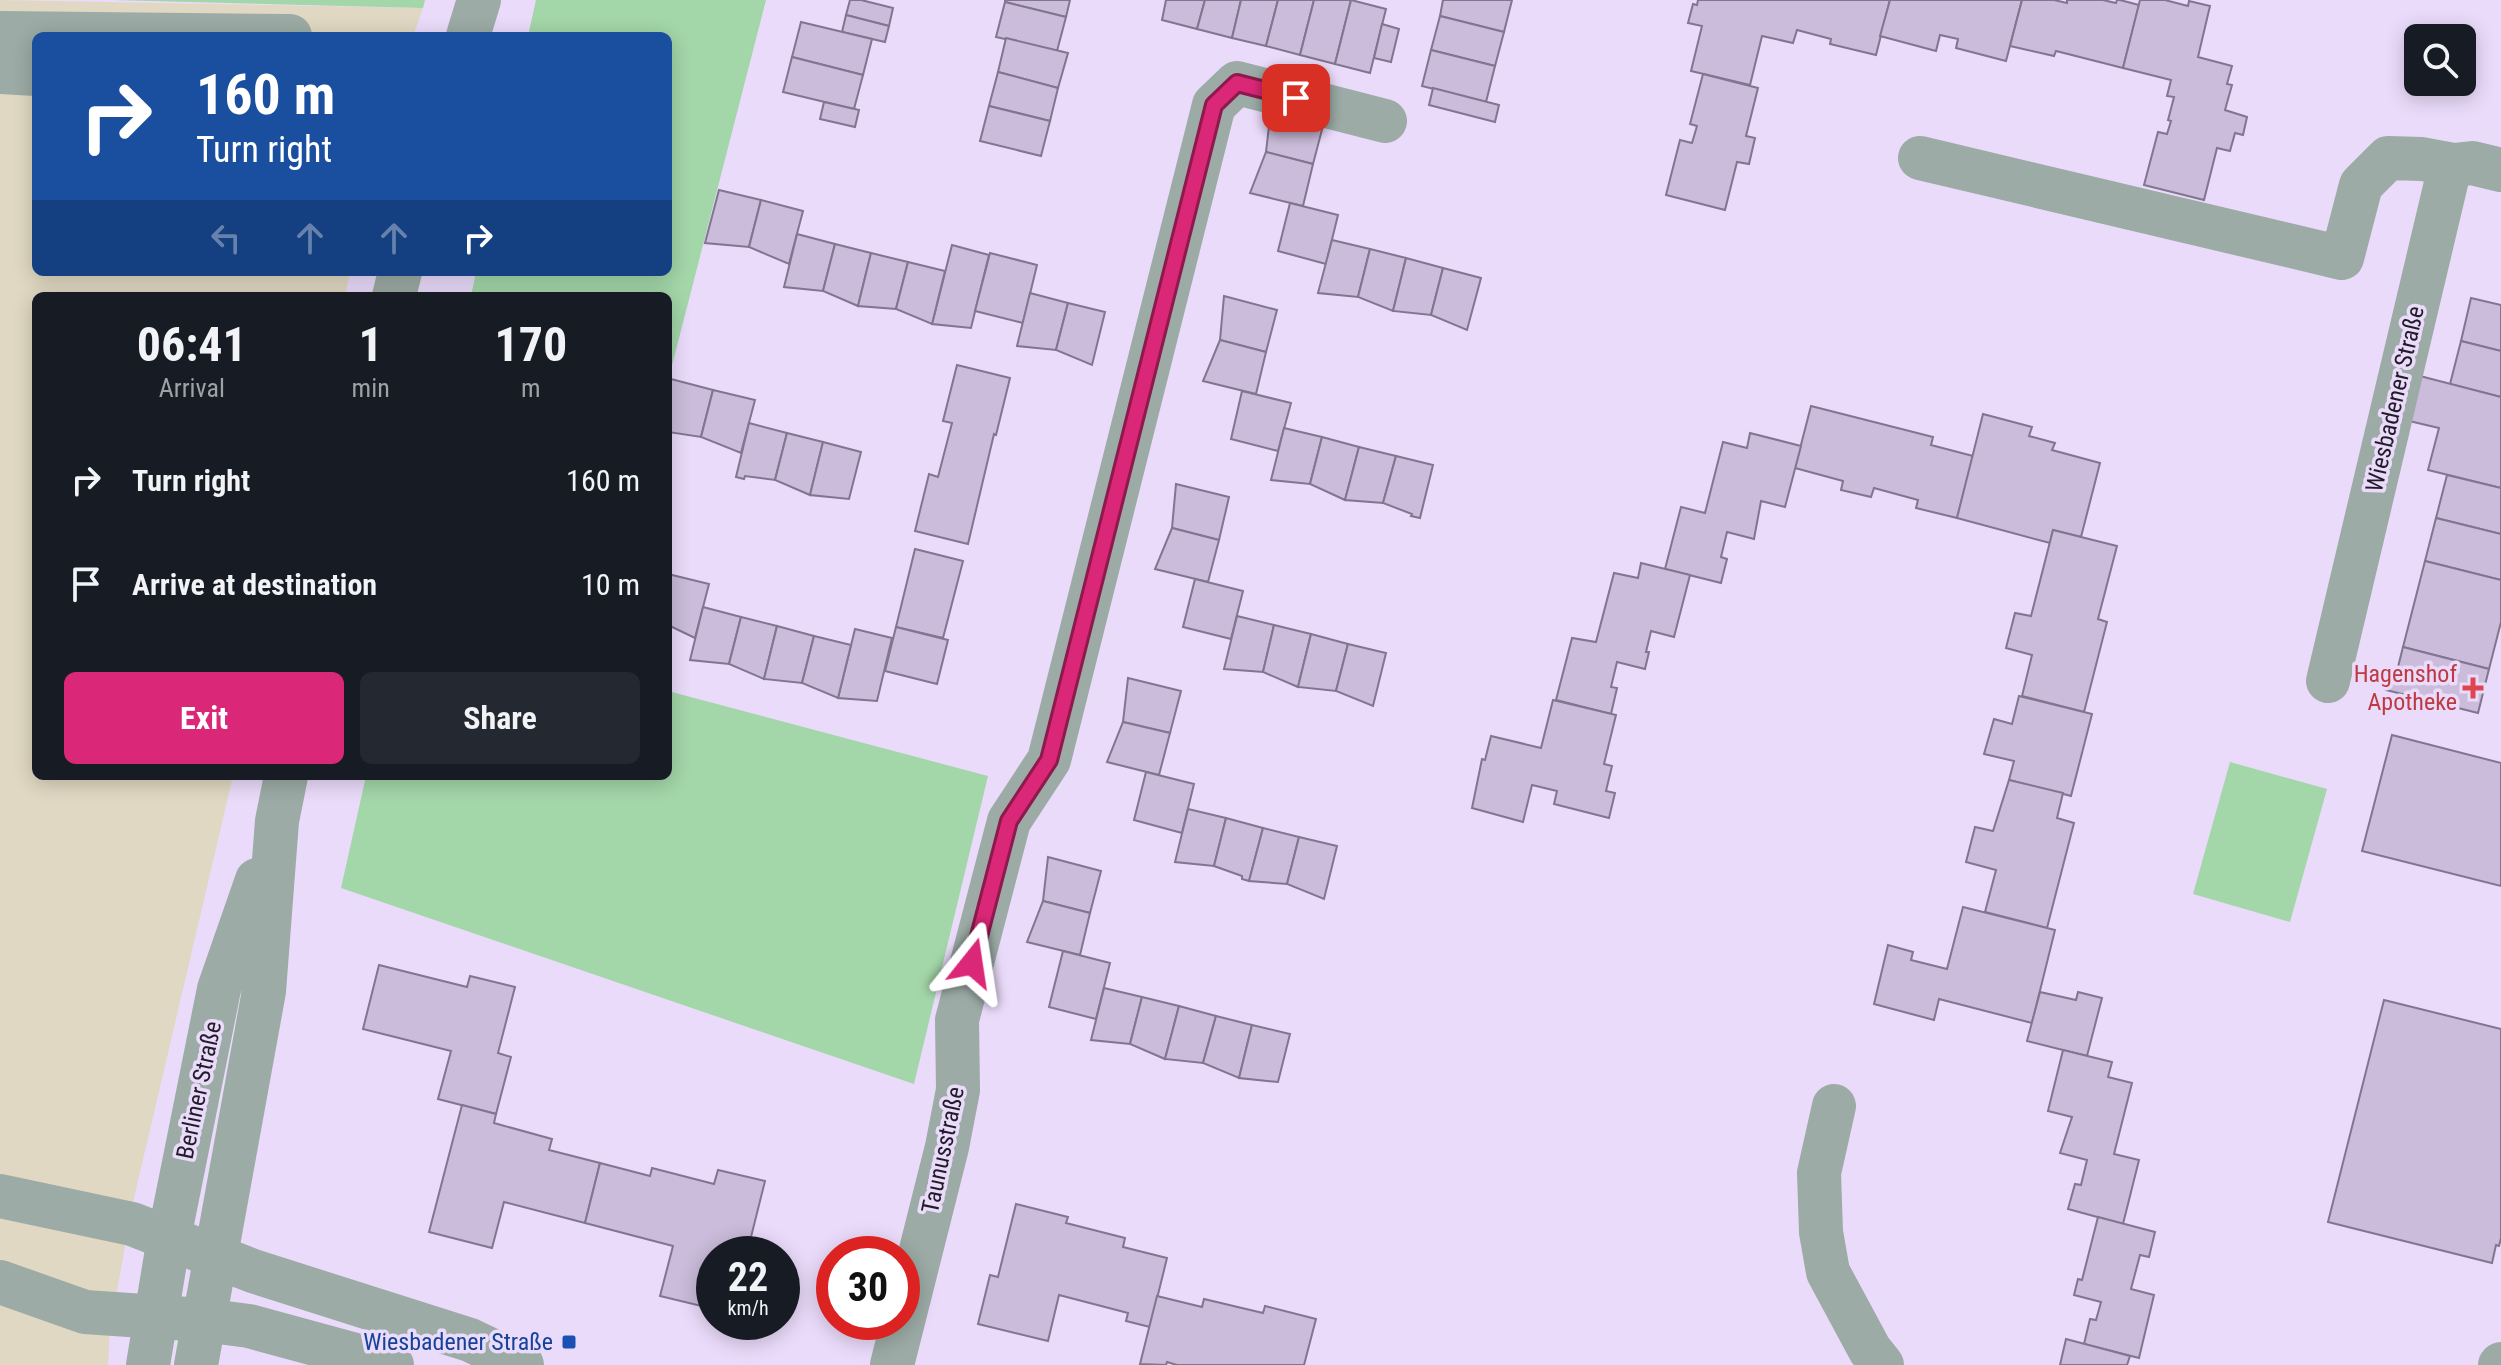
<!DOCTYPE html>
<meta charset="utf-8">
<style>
body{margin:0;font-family:"Roboto Condensed",sans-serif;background:#242831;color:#f1f3f6;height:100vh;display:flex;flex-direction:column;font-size:30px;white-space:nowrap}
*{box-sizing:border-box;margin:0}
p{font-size:26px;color:#9ea1a6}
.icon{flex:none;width:44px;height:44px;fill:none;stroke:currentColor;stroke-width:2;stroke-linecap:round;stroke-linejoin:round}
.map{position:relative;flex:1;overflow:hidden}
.side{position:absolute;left:32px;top:292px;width:640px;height:488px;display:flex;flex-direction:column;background:#171b24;border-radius:12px;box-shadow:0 4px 20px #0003}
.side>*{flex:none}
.banner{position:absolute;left:32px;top:32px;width:640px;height:244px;border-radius:12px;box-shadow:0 4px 20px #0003;background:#1a4fa0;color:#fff;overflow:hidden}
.buttons{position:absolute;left:2404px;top:24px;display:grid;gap:16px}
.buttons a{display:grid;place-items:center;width:72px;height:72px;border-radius:12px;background:#171b24;box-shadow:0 4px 20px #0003;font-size:40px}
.speed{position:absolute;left:696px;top:1236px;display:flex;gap:16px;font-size:40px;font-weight:700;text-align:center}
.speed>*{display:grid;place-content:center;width:104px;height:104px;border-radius:50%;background:#171b24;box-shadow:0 4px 20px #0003;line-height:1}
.speed small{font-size:20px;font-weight:400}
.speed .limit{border:12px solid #d22;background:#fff;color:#111}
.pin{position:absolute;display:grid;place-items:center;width:68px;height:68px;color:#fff;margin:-34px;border-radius:16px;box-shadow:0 4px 12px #0006}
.me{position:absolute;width:88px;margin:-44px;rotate:15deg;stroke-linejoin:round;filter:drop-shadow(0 0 6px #0008)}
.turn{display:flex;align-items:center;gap:28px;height:168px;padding:0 32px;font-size:36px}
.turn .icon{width:104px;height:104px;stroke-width:2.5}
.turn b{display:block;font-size:56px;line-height:68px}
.lanes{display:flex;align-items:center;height:76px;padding:0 32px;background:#0003;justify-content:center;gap:40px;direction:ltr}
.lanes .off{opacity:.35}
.eta{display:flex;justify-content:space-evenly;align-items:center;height:136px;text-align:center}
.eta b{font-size:48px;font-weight:700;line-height:56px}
.button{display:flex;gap:16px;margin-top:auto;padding:16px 32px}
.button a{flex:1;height:92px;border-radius:12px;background:#db2777;color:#fff;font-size:32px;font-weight:700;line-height:92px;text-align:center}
.button a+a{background:#242831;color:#f1f3f6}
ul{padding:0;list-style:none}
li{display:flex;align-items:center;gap:24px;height:104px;padding:0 32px}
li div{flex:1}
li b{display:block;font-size:30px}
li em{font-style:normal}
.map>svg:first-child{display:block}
.commercial{fill:#e0d8c2}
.green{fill:#a3d6a9}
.building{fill:#cabcda;stroke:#827590;stroke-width:2}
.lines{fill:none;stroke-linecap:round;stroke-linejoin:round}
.minor{stroke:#9caba5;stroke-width:44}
.route-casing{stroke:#8e194d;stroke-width:20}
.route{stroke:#db2777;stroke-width:14}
.health-dot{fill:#e0444e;stroke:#eadbfa;stroke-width:3}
.transit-dot{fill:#1a4fb4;stroke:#eadbfa;stroke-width:3}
.labels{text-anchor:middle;stroke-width:7;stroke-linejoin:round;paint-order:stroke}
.street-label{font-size:24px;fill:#211c27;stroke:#eadbfa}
.health-label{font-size:24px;fill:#be3a42;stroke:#eadbfa;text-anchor:end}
.transit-label{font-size:24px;fill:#164399;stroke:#eadbfa;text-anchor:end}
</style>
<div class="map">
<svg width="2501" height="1365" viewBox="0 0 2501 1365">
<rect width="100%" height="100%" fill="#eadbfa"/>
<polygon class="commercial" points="0,0 423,8 413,36 36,36 36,272 350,272 345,296 36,296 36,776 233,776 134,1198 110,1329 108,1365 0,1365"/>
<g class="green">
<polygon points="113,0 425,0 423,8"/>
<polygon points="536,0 766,0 668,381 668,296 471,296 476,272 668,272 668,36 528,36"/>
<polygon points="668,691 988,776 914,1084 341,888 366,776 668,776"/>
<polygon points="2230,762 2327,789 2290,922 2193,894"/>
</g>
<g class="building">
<polygon points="850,0 861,0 893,8 889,26 846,15"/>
<polygon points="1005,0 1070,0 1066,17 1005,2"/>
<polygon points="1166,0 1205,0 1197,29 1162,20"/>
<polygon points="1205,0 1241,0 1232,38 1197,29"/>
<polygon points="1241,0 1278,0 1266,46 1232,38"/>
<polygon points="1278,0 1314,0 1300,55 1266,46"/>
<polygon points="1314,0 1351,0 1335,64 1300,55"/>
<polygon points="1351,0 1386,9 1370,73 1335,64"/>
<polygon points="1443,0 1512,0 1504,32 1440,16"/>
<polygon points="1698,0 1890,0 1876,55 1830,44 1831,39 1797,30 1793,43 1762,36 1750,85 1691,71 1702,26 1688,23 1693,4 1697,5"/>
<polygon points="1890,0 2022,0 2006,61 1956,48 1958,39 1940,35 1936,51 1880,36"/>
<polygon points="2022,0 2054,0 2067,3 2067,0 2103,0 2116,3 2117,0 2120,0 2139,5 2123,68 2056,51 2054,56 2010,46"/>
<polygon points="2140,0 2165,0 2188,6 2189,1 2210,6 2198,57 2232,66 2227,84 2232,85 2225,110 2247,117 2243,135 2235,133 2230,151 2217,148 2204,200 2144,185 2158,132 2167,134 2171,121 2168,120 2174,97 2167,96 2171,80 2123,68"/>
<polygon points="1005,2 1066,17 1057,51 996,37"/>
<polygon points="846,15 889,26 885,42 842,32"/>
<polygon points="1440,16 1504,32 1495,66 1431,50"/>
<polygon points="801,22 872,39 863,75 792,57"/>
<polygon points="1382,24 1399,29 1391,62 1374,58"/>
<polygon points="1006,38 1068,53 1058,88 998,72"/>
<polygon points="1431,50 1495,66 1486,102 1422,86"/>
<polygon points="792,57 863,75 854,109 783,92"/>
<polygon points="998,72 1058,88 1050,121 989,106"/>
<polygon points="1703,74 1758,88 1746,136 1755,138 1749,164 1737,162 1725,210 1666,195 1680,140 1692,143 1697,126 1690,124"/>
<polygon points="1433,88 1499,105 1495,122 1429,105"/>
<polygon points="824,102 859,110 855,127 820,119"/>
<polygon points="989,106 1050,121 1041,156 980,141"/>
<polygon points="1271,109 1324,122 1313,164 1266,152"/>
<polygon points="1266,152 1313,164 1303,206 1250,193"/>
<polygon points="719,190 761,200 749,247 705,243"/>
<polygon points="761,200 803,211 789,264 749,247"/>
<polygon points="1290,203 1338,215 1326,264 1278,251"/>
<polygon points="797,234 835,244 823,291 784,287"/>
<polygon points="1332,240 1370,249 1358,297 1318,293"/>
<polygon points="835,244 871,253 858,306 823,291"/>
<polygon points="952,245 989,255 971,328 932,324"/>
<polygon points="1370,249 1406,258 1393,311 1358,297"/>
<polygon points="871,253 908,262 896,309 858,306"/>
<polygon points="990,253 1037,265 1023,323 975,311"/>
<polygon points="1406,258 1443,268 1431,315 1393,311"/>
<polygon points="908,262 945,271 932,324 896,309"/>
<polygon points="1443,268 1481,278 1467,330 1431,315"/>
<polygon points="1030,293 1068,303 1056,350 1017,346"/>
<polygon points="1224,296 1277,310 1266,352 1220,340"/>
<polygon points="2471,298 2501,305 2501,351 2461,341"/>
<polygon points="1068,303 1105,312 1092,365 1056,350"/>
<polygon points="1220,340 1266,352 1256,394 1203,381"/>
<polygon points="2461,341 2501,351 2501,397 2450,384"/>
<polygon points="957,365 1010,378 996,435 994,434 968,544 915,531 929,474 938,477 952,423 943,421"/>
<polygon points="2420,376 2501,397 2501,488 2428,470 2439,428 2409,421"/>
<polygon points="671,379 713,390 701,437 668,432 668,391"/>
<polygon points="713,390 755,400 741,453 701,437"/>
<polygon points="1242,391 1291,403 1278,451 1231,439"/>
<polygon points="1811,406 1933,437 1931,445 1973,456 1957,518 1916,508 1918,500 1874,488 1871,497 1841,490 1843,481 1795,468"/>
<polygon points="1983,414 2032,427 2029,436 2055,443 2052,450 2100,463 2081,537 2053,530 2050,543 1957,518"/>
<polygon points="749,423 787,433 775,480 745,476 744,479 736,477"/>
<polygon points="1284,428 1322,437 1310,484 1271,480"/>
<polygon points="787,433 823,442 810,495 775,480"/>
<polygon points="1750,433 1801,446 1785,507 1761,501 1754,539 1727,532 1721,557 1727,559 1721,583 1665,569 1681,507 1705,513 1723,442 1747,448"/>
<polygon points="1322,437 1359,447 1345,500 1310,484"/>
<polygon points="823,442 861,452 849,499 810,495"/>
<polygon points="1359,447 1396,456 1383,503 1345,500"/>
<polygon points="1396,456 1433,465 1420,518 1411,516 1412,514 1383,503"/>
<polygon points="2447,475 2501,488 2501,534 2436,518"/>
<polygon points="1176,484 1229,497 1219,540 1172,528"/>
<polygon points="2436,518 2501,534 2501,580 2425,561"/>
<polygon points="1172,528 1219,540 1208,582 1155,569"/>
<polygon points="2053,530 2117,546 2098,619 2107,622 2084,712 2022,696 2032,655 2006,648 2015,613 2031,616"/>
<polygon points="915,549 963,561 943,638 896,627"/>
<polygon points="2425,561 2501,580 2501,622 2489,669 2403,647"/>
<polygon points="1641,563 1690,575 1674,637 1651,631 1646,652 1649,652 1645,669 1617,662 1611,687 1617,688 1611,714 1556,700 1572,638 1596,642 1614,573 1638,578"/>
<polygon points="668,574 709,584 695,638 668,625"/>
<polygon points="1195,579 1243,591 1231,639 1183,627"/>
<polygon points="703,607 741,617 729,664 690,660"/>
<polygon points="1237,616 1274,625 1263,672 1224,669"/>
<polygon points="741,617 777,626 764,679 729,664"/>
<polygon points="1274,625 1311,634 1298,687 1263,672"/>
<polygon points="777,626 814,636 802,683 764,679"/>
<polygon points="896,627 948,640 937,684 885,671"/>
<polygon points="855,629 892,638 877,701 838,698"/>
<polygon points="1311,634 1348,644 1336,691 1298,687"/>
<polygon points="814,636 851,645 838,698 802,683"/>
<polygon points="1348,644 1386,653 1373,706 1336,691"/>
<polygon points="2403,647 2489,669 2478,713 2386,690 2390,674 2396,675"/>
<polygon points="1128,678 1181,691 1170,733 1123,722"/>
<polygon points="2019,696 2092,714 2071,796 2009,780 2014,761 1984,754 1994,719 2012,724"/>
<polygon points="1553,700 1616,715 1604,764 1612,766 1606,791 1615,793 1609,818 1554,804 1557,791 1532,785 1523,822 1472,808 1482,759 1485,760 1491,736 1541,748"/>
<polygon points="1123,722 1170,733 1159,775 1107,762"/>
<polygon points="2392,735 2501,763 2501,886 2362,851"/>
<polygon points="1146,772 1194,784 1182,833 1134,820"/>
<polygon points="2009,780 2063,793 2057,818 2074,823 2047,928 1985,912 1996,870 1966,862 1975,827 1993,831"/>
<polygon points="1188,809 1226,818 1214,866 1175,862"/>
<polygon points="1226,818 1263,828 1249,881 1242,879 1242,876 1214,866"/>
<polygon points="1263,828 1299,837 1287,884 1249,881"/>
<polygon points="1299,837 1337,846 1324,899 1287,884"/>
<polygon points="1048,857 1101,871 1090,913 1043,901"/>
<polygon points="1043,901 1090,913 1080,955 1027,942"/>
<polygon points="1963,907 2055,930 2032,1023 1939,999 1934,1020 1874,1004 1888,945 1913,952 1911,960 1947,969"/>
<polygon points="1063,951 1110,963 1096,1019 1049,1007"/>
<polygon points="379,965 467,987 470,976 515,987 498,1053 511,1057 496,1114 438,1099 451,1051 363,1029"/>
<polygon points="1104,988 1142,997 1130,1044 1091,1040"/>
<polygon points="2040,992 2076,1000 2078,992 2102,998 2087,1056 2027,1041"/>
<polygon points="1142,997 1179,1006 1165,1059 1130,1044"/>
<polygon points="2384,1000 2501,1029 2501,1238 2499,1246 2496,1245 2492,1263 2328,1222"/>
<polygon points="1179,1006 1216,1016 1203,1063 1165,1059"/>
<polygon points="1216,1016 1252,1025 1239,1078 1203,1063"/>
<polygon points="1252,1025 1290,1034 1278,1082 1239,1078"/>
<polygon points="2063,1050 2112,1062 2108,1077 2132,1083 2114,1154 2139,1160 2123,1224 2068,1209 2075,1184 2081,1185 2087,1160 2060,1153 2072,1117 2048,1111"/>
<polygon points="462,1105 496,1114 494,1123 552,1139 549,1150 600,1163 585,1223 504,1202 492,1248 429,1232"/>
<polygon points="600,1163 650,1176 652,1168 714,1184 718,1170 765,1181 748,1249 735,1246 733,1254 714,1254 714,1309 660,1296 673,1246 585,1223"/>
<polygon points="1016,1204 1068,1217 1066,1223 1125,1238 1123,1247 1167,1258 1150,1327 1126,1321 1128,1313 1059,1295 1048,1341 978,1324 990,1275 998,1277"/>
<polygon points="2098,1217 2155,1232 2149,1257 2140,1255 2131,1289 2154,1295 2139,1358 2084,1344 2090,1319 2096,1320 2101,1302 2074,1295 2078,1279 2082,1280"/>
<polygon points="1157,1296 1202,1307 1204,1299 1263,1313 1265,1306 1316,1319 1304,1365 1177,1365 1167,1362 1166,1365 1140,1364"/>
<polygon points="2066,1339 2130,1356 2127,1365 2060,1365"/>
</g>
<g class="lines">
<g class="minor">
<polyline points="0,33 290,36"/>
<polyline points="468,36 479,0"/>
<polyline points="0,72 36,74"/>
<polyline points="1920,158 2342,258 2361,185 2388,158 2422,159 2454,165 2472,163 2501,170"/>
<polyline points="394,296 400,272"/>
<polyline points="2328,681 2447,179 2454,165"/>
<polyline points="1834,1106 1819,1173 1821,1232 1828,1272 1870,1350 1882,1365"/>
<polyline points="0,1196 132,1224 253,1271 470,1340 522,1365"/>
<polyline points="0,1282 85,1312 203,1320 249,1326 392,1365"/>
<polyline points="148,1365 169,1238 219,989 257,880"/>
<polyline points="196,1365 264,991 277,821 286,776"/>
<polyline points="892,1365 947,1147 958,1090 957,1020 1009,821 1049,760 1214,105 1237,83 1385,121"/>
<polyline points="2500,1365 2501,1364"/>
</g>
</g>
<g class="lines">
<g class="route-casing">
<polyline id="route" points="972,963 1009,821 1049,760 1214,105 1237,83 1296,98"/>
</g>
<use href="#route" class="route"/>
</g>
<path class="health-dot" d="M2469 676h8v8h8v8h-8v8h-8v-8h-8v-8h8z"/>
<rect class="transit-dot" x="561" y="1334" width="16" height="16" rx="4"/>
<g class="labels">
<g class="street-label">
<text transform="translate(2395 399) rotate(-77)" y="8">Wiesbadener Straße</text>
<text transform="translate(199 1090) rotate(-78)" y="8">Berliner Straße</text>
<text transform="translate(943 1150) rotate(-78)" y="8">Taunusstraße</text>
</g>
<g class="health-label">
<text x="2457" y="682">Hagenshof<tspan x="2457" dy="28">Apotheke</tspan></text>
</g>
<g class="transit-label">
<text x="553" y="1350">Wiesbadener Straße</text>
</g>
</g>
</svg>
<div class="buttons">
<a><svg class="icon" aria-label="search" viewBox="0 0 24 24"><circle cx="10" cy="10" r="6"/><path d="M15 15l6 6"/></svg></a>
</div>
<div class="speed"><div>22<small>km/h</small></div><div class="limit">30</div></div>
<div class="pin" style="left:1296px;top:98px;background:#d93025"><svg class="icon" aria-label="arrive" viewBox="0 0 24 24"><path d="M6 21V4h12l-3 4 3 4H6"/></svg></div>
<svg class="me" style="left:972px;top:963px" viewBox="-20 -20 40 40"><path d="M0-17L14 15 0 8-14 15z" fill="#db2777" stroke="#fff" stroke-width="4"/></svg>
<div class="banner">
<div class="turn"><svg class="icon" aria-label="right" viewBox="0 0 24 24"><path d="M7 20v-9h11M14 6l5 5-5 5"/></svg><div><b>160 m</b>Turn right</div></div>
<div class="lanes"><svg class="icon off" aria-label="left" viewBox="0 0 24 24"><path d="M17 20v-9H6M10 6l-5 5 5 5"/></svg><svg class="icon off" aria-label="ahead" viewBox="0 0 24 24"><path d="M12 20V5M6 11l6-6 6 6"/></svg><svg class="icon off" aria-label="ahead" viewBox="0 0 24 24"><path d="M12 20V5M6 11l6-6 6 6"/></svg><svg class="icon" aria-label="right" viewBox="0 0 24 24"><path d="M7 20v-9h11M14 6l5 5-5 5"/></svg></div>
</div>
<section class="side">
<div class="eta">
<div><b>06:41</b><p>Arrival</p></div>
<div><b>1</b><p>min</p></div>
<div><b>170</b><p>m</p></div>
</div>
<ul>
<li><svg class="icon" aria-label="right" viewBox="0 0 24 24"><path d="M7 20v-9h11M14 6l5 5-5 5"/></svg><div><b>Turn right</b></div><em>160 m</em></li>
<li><svg class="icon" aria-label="arrive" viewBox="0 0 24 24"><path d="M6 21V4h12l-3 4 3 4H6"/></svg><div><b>Arrive at destination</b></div><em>10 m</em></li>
</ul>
<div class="button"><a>Exit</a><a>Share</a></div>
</section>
</div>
